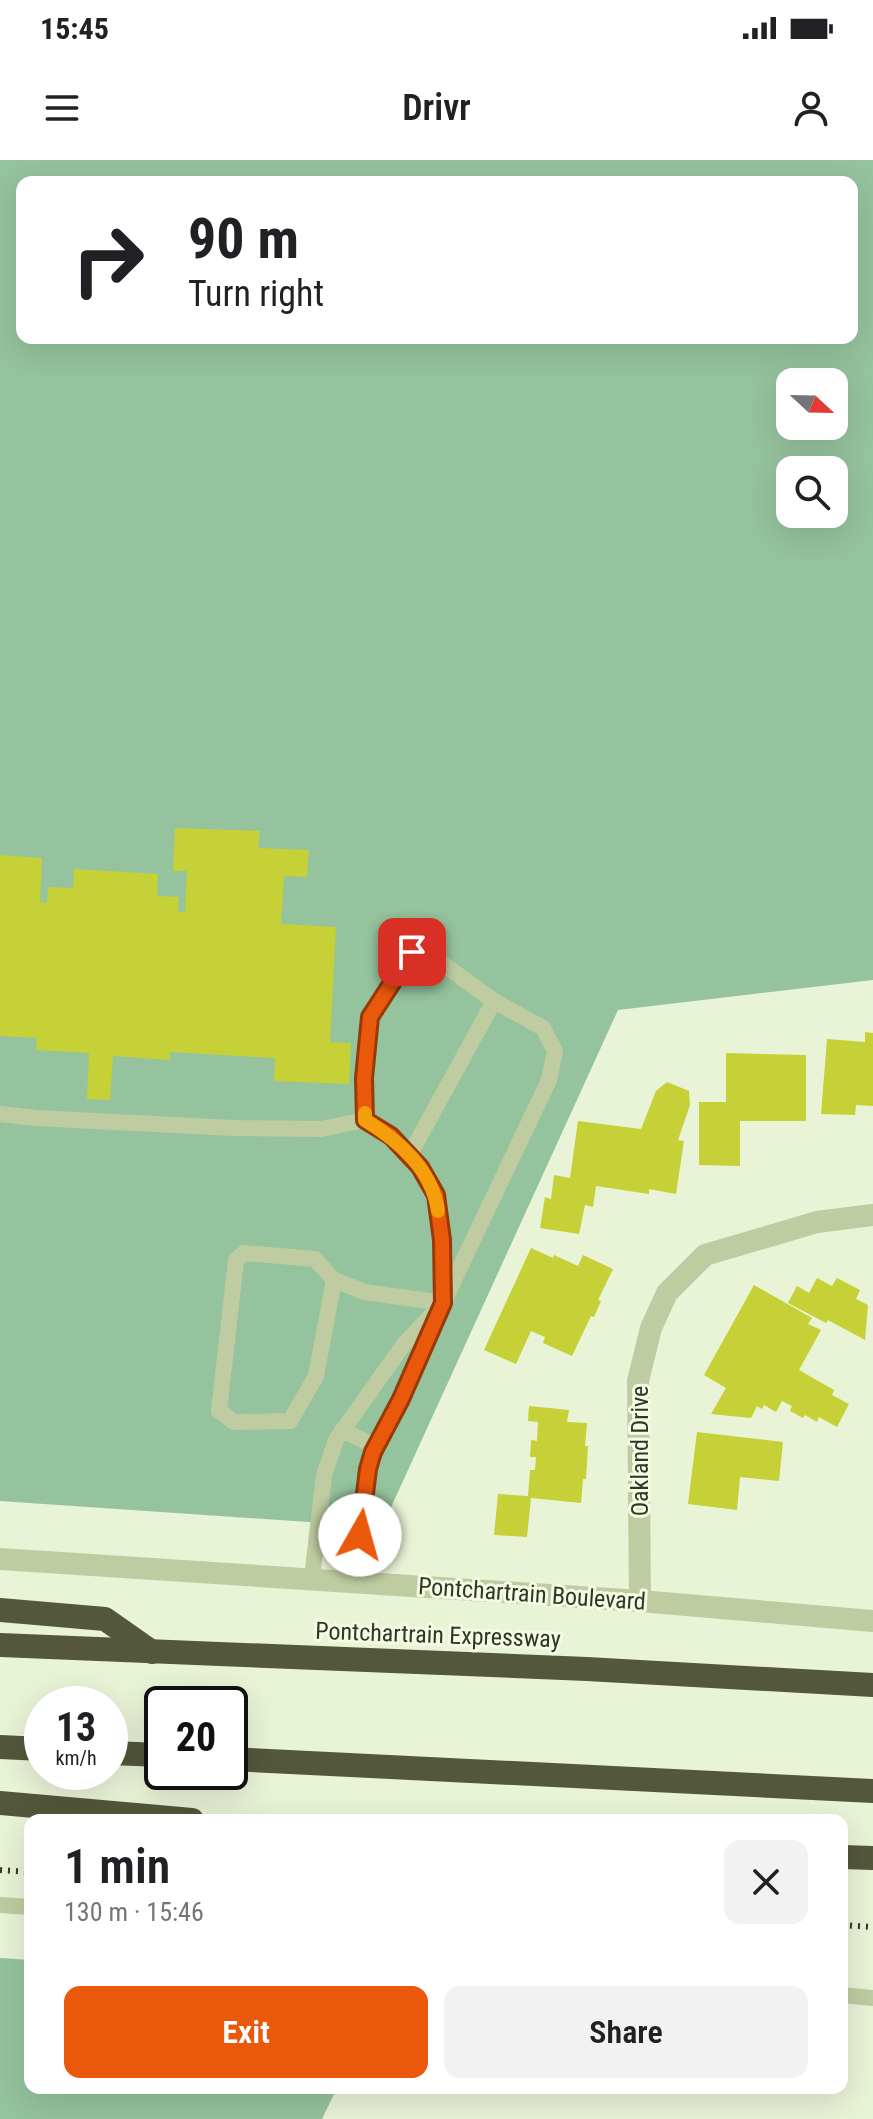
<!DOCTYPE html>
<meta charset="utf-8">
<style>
body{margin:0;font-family:"Roboto Condensed",sans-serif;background:#f2f2f2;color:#202124;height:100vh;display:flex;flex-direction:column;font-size:30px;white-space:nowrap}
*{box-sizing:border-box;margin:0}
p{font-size:26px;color:#757577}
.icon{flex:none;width:44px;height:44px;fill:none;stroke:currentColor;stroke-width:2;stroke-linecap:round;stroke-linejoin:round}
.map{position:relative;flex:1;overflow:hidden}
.drawer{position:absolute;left:24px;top:1654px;width:824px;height:280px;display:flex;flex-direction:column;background:#fff;border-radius:16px;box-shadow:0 8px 32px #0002}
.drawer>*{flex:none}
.banner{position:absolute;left:16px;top:16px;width:842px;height:168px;border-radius:16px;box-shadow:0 8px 32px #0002;background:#fff;color:#202124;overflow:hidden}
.needle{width:52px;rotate:112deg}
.buttons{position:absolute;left:776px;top:208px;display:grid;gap:16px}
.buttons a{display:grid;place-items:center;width:72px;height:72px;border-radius:16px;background:#fff;box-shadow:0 8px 32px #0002;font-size:40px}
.speed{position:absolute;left:24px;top:1526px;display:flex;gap:16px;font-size:40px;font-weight:700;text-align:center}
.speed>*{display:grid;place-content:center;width:104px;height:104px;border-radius:50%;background:#fff;box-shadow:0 8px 32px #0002;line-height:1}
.speed small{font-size:20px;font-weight:400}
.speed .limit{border:4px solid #111;border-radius:12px;background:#fff;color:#111}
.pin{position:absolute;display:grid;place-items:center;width:68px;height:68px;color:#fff;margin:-34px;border-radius:16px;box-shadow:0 4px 12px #0006}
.me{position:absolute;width:88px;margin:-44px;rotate:7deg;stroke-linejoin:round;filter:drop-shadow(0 0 6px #0008)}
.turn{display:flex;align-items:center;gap:28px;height:168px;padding:0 40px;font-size:36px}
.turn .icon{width:104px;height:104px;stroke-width:2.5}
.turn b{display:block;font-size:56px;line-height:68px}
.round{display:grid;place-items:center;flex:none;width:84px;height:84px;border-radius:16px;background:#f2f2f2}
.headline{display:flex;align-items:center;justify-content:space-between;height:136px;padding:0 40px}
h1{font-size:48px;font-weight:600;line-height:60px}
.action{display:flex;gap:16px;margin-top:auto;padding:16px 40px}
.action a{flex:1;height:92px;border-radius:16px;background:#ea580c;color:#fff;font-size:32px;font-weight:600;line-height:92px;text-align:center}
.action a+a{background:#f2f2f2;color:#202124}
.status{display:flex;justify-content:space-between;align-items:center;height:56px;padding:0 40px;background:#fff;direction:ltr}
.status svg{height:22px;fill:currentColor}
header{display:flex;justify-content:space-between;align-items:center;height:104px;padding:0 40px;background:#fff;font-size:36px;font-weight:600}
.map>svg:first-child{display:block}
.green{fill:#95c39d;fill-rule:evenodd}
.building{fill:#c5d136}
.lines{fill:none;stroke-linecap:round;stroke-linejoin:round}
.service{stroke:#bfcca1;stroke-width:16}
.minor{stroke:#bfcca1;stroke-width:22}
.tertiary{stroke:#bfcca1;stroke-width:22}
.motorway{stroke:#53573b;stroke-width:24}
.rail{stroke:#333625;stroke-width:6;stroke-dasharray:2 6;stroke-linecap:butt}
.route-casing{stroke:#983908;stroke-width:20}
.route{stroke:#ea580c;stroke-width:14}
.slow{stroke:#f59e0b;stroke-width:14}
.labels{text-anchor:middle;stroke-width:6;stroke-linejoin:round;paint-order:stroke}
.street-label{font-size:24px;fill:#333625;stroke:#f2fbe3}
</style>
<div class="status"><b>15:45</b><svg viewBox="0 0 49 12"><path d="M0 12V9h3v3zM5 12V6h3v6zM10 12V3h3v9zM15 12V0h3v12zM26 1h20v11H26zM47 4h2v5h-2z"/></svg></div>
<header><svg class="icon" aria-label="menu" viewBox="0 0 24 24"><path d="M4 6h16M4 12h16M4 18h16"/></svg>Drivr<svg class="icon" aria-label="person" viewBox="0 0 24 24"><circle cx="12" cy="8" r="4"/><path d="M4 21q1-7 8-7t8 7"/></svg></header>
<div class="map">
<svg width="873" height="1959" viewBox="0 0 873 1959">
<rect width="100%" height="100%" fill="#e9f3d6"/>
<g class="green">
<path d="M0 0H873V820L618 850 382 1367 0 1341ZM22 22H852V178H22ZM790 222H834V266H790ZM790 310H834V354H790Z"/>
<polygon points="0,1798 30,1800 30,1928 337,1928 322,1959 0,1959"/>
</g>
<g class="building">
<polygon points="175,668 260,671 258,688 309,690 307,717 284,716 281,764 336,767 330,882 351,883 349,924 274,921 275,898 170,892 170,900 113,896 110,940 87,939 89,893 36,890 37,878 0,876 0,695 42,698 40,742 47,743 48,727 73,728 74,709 158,714 157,736 179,737 178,752 185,752 187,711 173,711"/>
<polygon points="865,872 873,873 873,946 856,945 855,955 821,954 827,879 865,882"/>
<polygon points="726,893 806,895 806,961 740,961 740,1006 699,1005 699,942 726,942"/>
<polygon points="667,922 689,931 690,945 678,980 684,981 676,1034 649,1029 649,1034 596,1026 593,1047 585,1045 579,1074 540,1068 545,1037 551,1039 554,1015 570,1018 578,961 641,969 656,931"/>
<polygon points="531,1088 553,1098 554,1095 578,1106 583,1095 613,1109 598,1140 601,1141 594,1157 591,1156 572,1196 543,1183 545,1177 531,1171 516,1204 484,1190"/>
<polygon points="817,1118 832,1126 837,1118 860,1130 856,1139 868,1145 865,1180 828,1160 826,1163 788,1143 797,1126 809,1133"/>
<polygon points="754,1125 812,1158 808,1164 821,1170 799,1210 834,1230 832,1235 849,1244 837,1267 819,1257 817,1262 805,1255 803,1258 790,1251 792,1246 782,1241 776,1252 764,1245 762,1249 757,1246 751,1258 711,1254 726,1228 704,1215"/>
<polygon points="529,1246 569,1250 567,1262 587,1263 585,1286 588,1286 586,1319 583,1319 581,1343 531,1338 527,1377 494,1375 498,1334 528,1336 530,1310 535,1310 536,1297 530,1297 531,1280 537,1281 538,1262 528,1261"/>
<polygon points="697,1272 783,1282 779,1321 740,1317 737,1350 688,1344"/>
</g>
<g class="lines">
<g class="service">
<polygon points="412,792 436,799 494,841 543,868 555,891 549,920 443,1143 442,1080 436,1035 420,1007 391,976 365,960 364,918 370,857"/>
<polyline points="0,954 36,958 234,968 321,969 365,960"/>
<polyline points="409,996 494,841"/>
<polyline points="334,1120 316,1216 290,1261 234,1262 219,1251 236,1100 244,1093 315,1099 334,1120 365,1132 443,1143"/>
<polyline points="342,1270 375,1286"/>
<polyline points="312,1418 324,1315 336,1280 404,1184 443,1143 401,1239 373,1292 368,1309 354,1421"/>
<polyline points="0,1745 30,1747"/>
<polyline points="842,1835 873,1838"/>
</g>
<polyline class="minor" points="640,1441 638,1221 651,1168 667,1133 705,1095 817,1062 873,1055"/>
<polyline class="tertiary" points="0,1399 640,1441 873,1461"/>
<g class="motorway">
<polyline points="0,1450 105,1459 152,1492"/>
<polyline points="0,1485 587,1509 873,1525"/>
<polyline points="0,1587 42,1589"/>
<polyline points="110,1593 162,1595"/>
<polyline points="230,1599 873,1631"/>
<polyline points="0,1643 192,1660"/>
<polyline points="842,1697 873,1698"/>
</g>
<g class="rail">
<polyline points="0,1710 30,1712"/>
<polyline points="842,1765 873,1767"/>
</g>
</g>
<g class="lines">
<g class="route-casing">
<polyline id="route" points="360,1375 368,1309 373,1292 401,1239 443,1143 442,1080 436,1035 420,1007 391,976 365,960 364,918 370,857 412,792"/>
</g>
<use href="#route" class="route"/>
<path class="slow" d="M365 953V960C399 981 432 1009 438 1051"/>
</g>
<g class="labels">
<g class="street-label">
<text transform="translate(640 1291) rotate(-90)" y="8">Oakland Drive</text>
<text transform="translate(532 1434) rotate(4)" y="8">Pontchartrain Boulevard</text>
<text transform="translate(438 1475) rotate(2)" y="8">Pontchartrain Expressway</text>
</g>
</g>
</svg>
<div class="buttons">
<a><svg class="needle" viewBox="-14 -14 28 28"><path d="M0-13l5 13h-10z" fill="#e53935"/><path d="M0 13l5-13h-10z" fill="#757577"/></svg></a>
<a><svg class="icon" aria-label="search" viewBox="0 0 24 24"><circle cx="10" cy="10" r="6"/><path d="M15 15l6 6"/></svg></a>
</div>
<div class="speed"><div>13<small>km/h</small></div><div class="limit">20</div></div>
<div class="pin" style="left:412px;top:792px;background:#d93025"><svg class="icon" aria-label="arrive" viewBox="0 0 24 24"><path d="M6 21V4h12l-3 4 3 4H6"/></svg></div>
<svg class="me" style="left:360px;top:1375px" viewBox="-20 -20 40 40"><circle r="19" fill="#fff"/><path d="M0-13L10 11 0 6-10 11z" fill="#ea580c"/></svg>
<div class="banner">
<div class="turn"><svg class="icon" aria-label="right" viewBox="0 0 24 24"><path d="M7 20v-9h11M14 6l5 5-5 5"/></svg><div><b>90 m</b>Turn right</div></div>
</div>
<section class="drawer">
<div class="headline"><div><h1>1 min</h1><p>130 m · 15:46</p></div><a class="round"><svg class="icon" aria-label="close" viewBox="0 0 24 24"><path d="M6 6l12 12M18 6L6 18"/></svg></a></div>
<div class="action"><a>Exit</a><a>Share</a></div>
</section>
</div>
